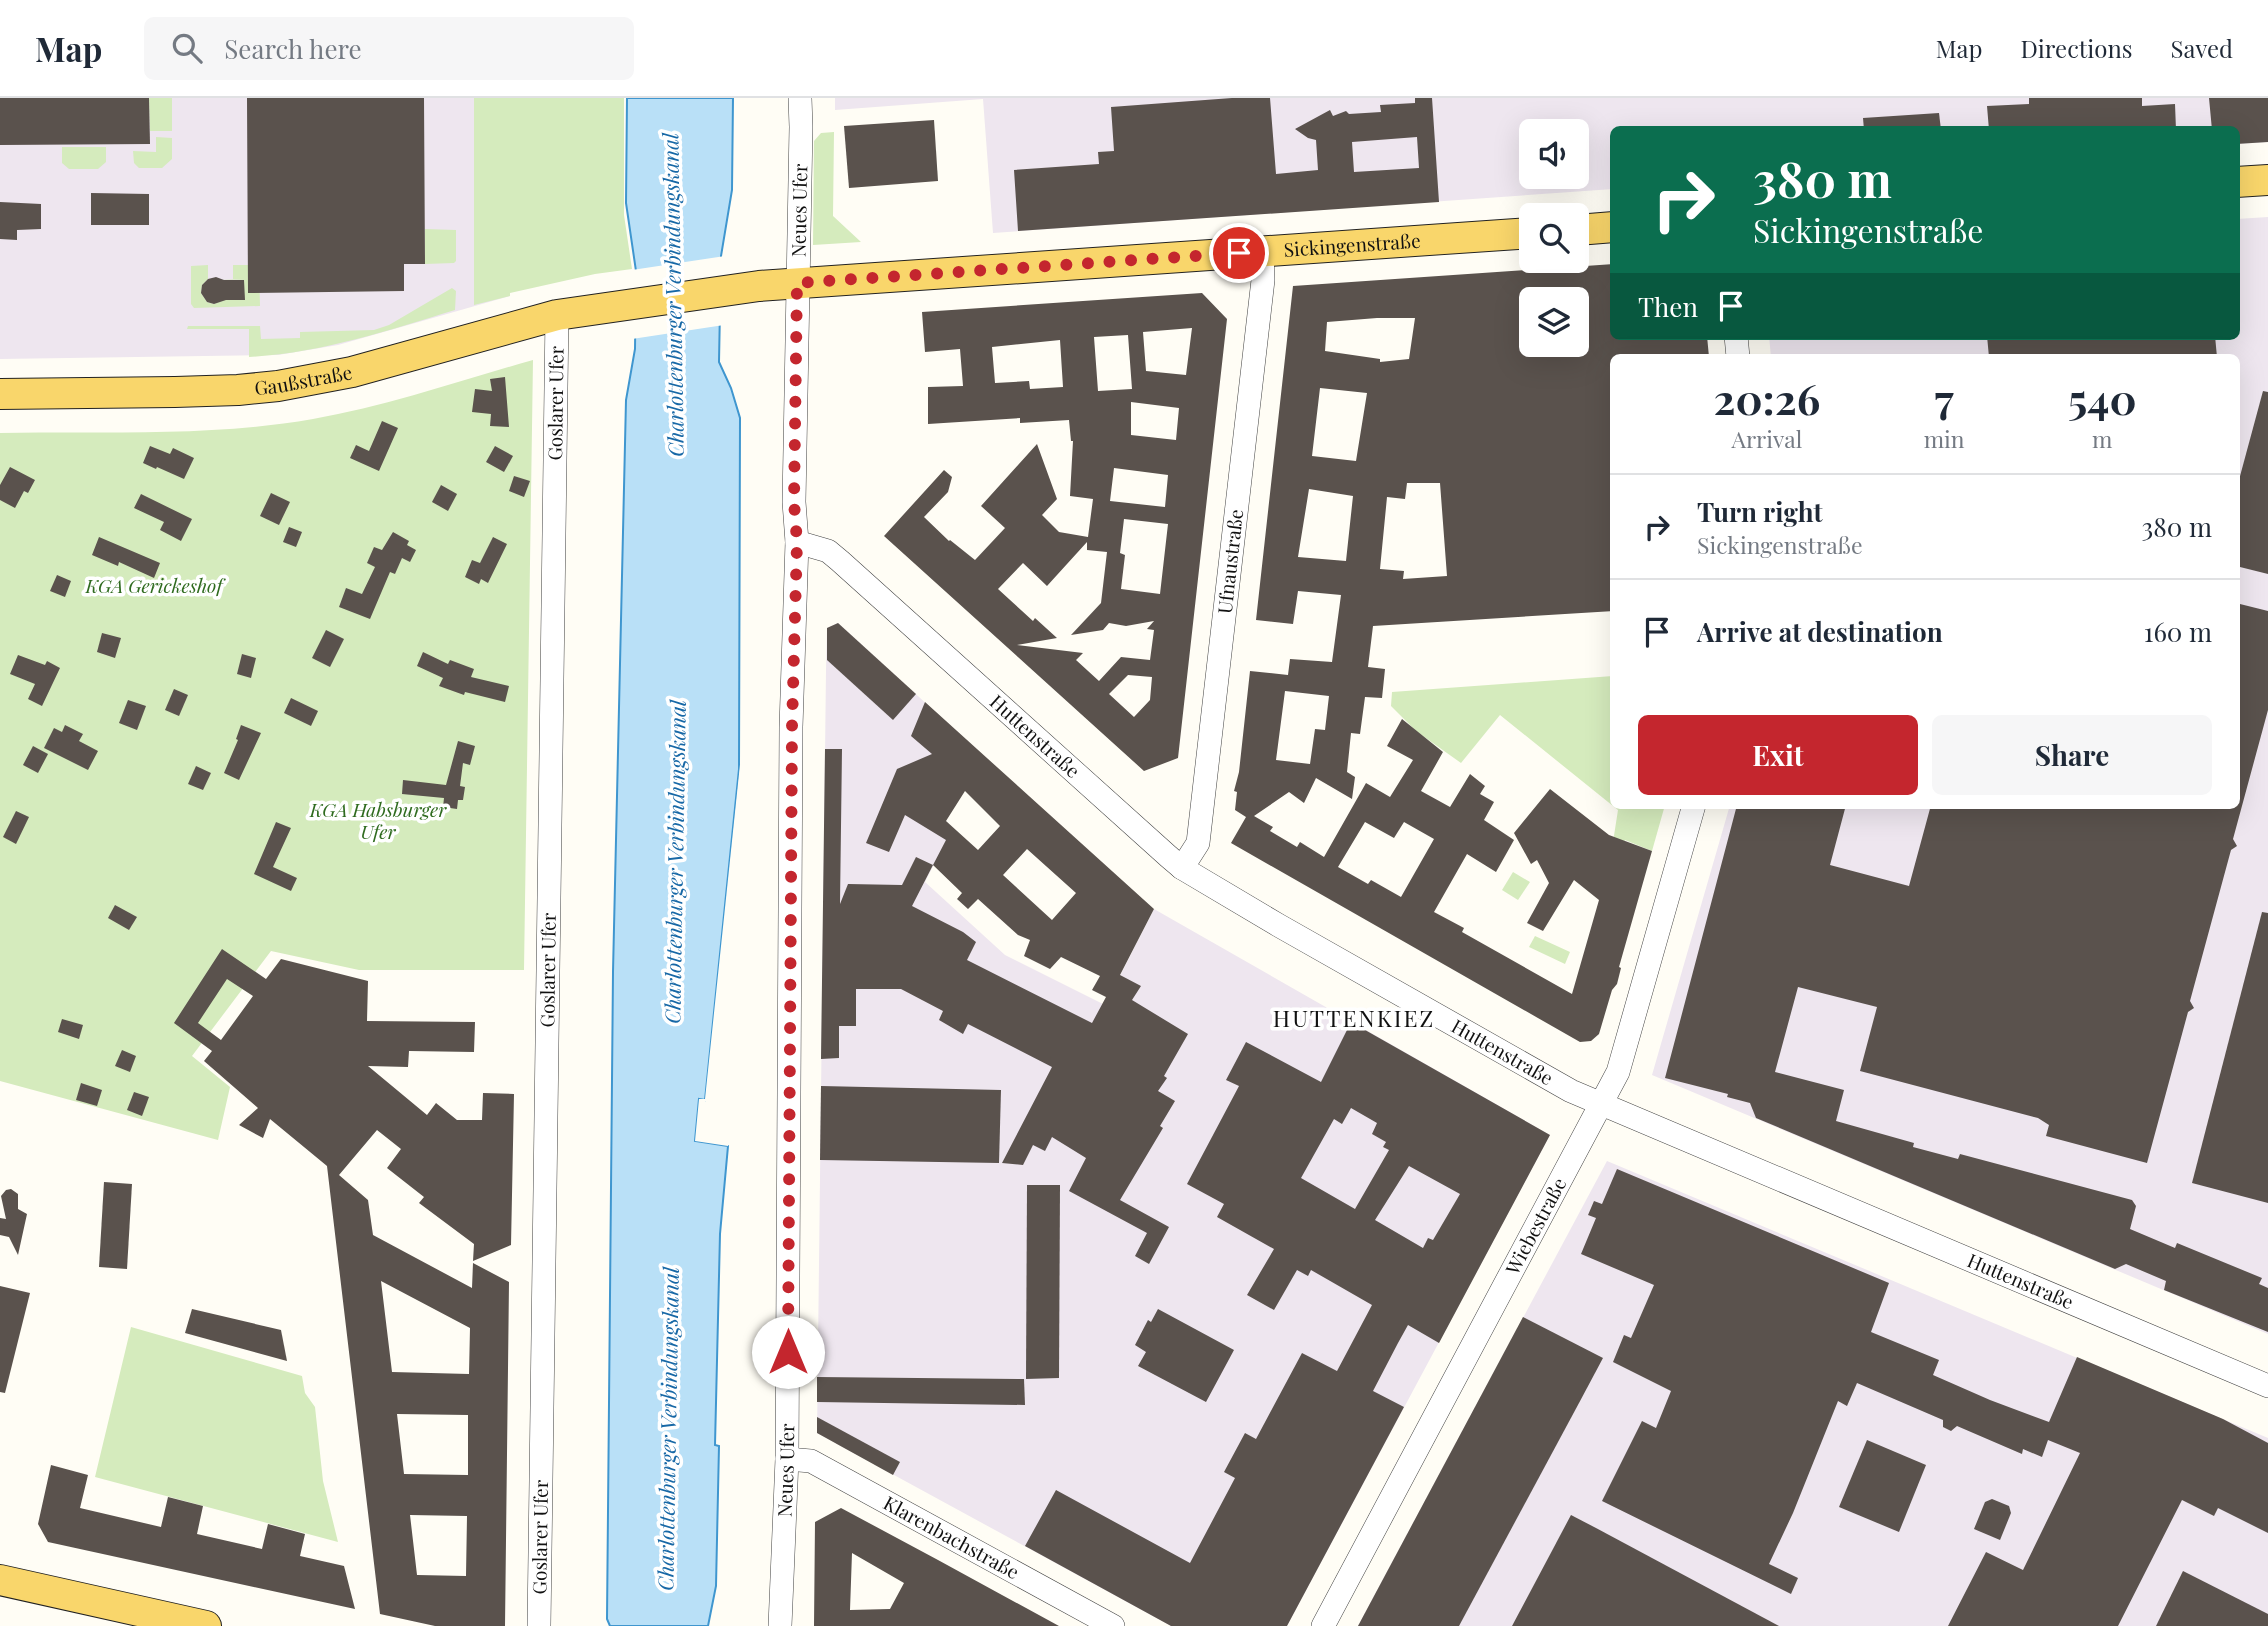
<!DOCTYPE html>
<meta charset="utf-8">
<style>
body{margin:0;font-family:"Playfair Display",serif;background:#f6f6f7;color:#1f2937;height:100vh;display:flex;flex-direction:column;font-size:26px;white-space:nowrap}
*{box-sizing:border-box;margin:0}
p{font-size:23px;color:#747a83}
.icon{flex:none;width:38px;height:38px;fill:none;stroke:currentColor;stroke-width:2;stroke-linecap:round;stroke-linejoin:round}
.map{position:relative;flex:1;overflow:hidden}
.side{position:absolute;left:1610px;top:256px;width:630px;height:455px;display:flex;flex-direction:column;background:#fff;border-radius:10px;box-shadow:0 7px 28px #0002}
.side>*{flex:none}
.hud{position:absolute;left:1610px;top:28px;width:630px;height:214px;border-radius:10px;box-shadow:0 7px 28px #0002;background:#0b6e4f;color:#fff;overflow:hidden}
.tools{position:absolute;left:1519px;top:21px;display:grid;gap:14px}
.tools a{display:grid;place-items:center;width:70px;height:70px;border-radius:10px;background:#fff;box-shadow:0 7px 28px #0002;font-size:35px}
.pin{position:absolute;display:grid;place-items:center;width:60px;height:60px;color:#fff;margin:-30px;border:4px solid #fff;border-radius:50%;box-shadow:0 2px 7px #0007}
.me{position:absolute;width:77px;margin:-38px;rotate:0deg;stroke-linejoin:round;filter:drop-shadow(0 0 5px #0008)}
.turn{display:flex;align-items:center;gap:24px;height:147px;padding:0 28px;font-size:32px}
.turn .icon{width:91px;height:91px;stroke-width:2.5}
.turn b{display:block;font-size:49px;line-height:60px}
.then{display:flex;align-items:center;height:66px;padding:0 28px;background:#0003;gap:14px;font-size:26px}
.eta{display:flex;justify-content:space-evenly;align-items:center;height:119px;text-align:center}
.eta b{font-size:42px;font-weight:700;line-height:49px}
.primary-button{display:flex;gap:14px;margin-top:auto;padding:14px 28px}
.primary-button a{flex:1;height:80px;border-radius:10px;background:#c4262e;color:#fff;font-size:28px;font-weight:700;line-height:80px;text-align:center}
.primary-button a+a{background:#f6f6f7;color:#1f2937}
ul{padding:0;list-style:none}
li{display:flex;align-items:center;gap:21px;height:105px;padding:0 28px;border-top:2px solid #e0e1e3}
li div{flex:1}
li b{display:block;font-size:26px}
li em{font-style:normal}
header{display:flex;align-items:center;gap:42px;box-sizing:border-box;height:98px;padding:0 35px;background:#fff;border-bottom:2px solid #e0e1e3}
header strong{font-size:33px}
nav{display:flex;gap:38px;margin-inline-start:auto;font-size:24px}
.search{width:490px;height:63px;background:#f6f6f7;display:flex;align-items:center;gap:18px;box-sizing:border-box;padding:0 24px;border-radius:10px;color:#747a83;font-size:26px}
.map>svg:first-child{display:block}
.industrial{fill:#eee6ef;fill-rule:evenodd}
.green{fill:#d5ebbd}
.water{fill:#b9e0f7;stroke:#3f96cf;stroke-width:2}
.pier{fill:#fffdf5}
.building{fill:#5a524d;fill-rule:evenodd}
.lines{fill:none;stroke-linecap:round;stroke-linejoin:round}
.minor-casing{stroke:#444;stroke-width:24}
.major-casing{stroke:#222;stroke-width:32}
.minor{stroke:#fff;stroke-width:23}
.major{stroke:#f9d66b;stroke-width:30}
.route{stroke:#c4262e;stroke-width:12;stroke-dasharray:0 21.6}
.labels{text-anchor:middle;stroke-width:7;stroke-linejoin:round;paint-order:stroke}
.street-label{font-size:19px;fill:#111;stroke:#fff}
.park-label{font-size:19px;font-style:italic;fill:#2f6b1f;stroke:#fff}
.water-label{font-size:21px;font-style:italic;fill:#1768a6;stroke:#fff}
.quarter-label{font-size:23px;letter-spacing:2px;fill:#111;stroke:#fff}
</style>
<header>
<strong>Map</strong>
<div class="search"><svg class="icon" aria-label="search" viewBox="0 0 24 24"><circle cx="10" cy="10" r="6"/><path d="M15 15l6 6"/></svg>Search here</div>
<nav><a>Map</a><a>Directions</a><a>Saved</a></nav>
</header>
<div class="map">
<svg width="2268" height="1528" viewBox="0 0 2268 1528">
<rect width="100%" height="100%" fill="#fffdf5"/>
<g class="industrial">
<polygon points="0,0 512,0 510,198 338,247 278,257 0,261"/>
<path d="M835 0H2268V44L2237 46 2236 32H1614L1613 91 993 135 983 1 835 12ZM1531 33H1577V79H1531Z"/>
<polygon points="2268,119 2268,1236 1652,977 1730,707 2236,707 2236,259 1771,259 1769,238 2236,238 2237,121"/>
<polygon points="838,525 965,641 908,703 952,731 925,784 1005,857 1105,907 1154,811 1550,1037 1287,1528 1171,1528 817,1335 826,572 827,530"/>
<polygon points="1607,1063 2268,1340 2268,1528 1358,1528"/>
</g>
<g class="green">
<polygon points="149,0 172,0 172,33 150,33"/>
<polygon points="474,0 624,0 624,117 632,171 595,176 510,195 510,198 474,207"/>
<polygon points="834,34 833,118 861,144 813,147 814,43 821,35"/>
<polygon points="156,39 172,40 172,61 162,70 139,70 134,65 133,53 156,54"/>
<polygon points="62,49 106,49 106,64 98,71 69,71 62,65"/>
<polygon points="425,131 456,132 456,163 454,165 425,166"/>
<polygon points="208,167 208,181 202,187 201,195 207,204 214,206 224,202 244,202 244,182 221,181 233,181 233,167 259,167 260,208 194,210 191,206 191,168"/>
<path d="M452 190 456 193 455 212C387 233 321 255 249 259V231H187L188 228H260L261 241 300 240V234L374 232 389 227Z"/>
<path d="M533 262 524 872H359L271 853 192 958 230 989 218 1042 0 983V335C104 333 210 339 313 321 388 308 461 282 533 262Z"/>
<polygon points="1613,578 1614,707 1665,707 1652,753 1625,742 1624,744 1613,744 1618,712 1500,617 1461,665 1416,633 1391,608 1392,594"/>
<polygon points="1513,774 1530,784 1518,802 1502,792"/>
<polygon points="1535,838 1570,854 1565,866 1529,849"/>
<polygon points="131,1229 302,1278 305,1295 315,1309 323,1383 338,1444 95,1379"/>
</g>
<polygon class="water" points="627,0 733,0 732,92 721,158 719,264 731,290 740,320 739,671 705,1002 699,1001 695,1043 728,1048 720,1136 715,1347 719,1348 716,1488 708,1528 610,1528 607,1521 613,874 626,302 635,251 636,173 626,105"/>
<g class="pier">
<polygon points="725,158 724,227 632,241 632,172"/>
<polygon points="743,638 743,671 708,1002 702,1005 699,1040 729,1044 728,1048 695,1043 699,1001 705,1001"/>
</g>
<g class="building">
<polygon points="0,0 149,0 150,46 0,47"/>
<polygon points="247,0 424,0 425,166 404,166 404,193 248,195"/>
<path d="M1232 0H1270L1276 76 1318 72 1316 42 1308 40 1295 31 1330 12 1333 18 1346 13 1349 16 1381 14 1380 7 1415 5V0H1432L1439 104 1018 133 1014 72 1099 66 1098 54 1114 53 1111 9ZM1417 39 1419 70 1354 74 1352 44Z"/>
<polygon points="2029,0 2142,0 2142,8 2175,6 2176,32 1989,32 1987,8 2029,6"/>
<polygon points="2209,0 2268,0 2268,44 2236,46 2236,32 2212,32"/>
<polygon points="1939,15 1941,32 1864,32 1863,20"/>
<polygon points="934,22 938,83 849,90 844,28"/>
<polygon points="91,95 149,96 149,127 91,127"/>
<polygon points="0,104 41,106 41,131 17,132 17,142 0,141"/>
<path d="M1614 166V238H1707L1709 259H1614V513L1373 528 1368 569 1385 571 1382 600 1365 599 1360 636 1351 635 1347 674 1355 679 1352 701 1316 680 1304 705 1289 694 1254 718 1273 729 1270 733 1297 749 1300 744 1324 759 1366 685 1390 699 1413 662 1387 648 1402 621 1443 654 1421 693 1450 709 1470 676 1485 688 1480 696 1494 704 1484 722 1514 742 1496 774 1467 756 1434 814 1464 830 1462 834 1572 896 1599 802 1574 782 1543 833 1527 825 1549 785 1537 762 1531 766 1514 735 1550 691 1609 737 1652 753 1619 869 1621 870 1617 886 1612 892 1599 936 1591 943 1580 944 1231 745 1246 719 1235 712 1237 694 1234 693 1239 674 1250 573 1288 577 1290 561 1332 564 1341 497 1298 493 1293 526 1256 522 1293 188ZM1531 201H1577V247H1531ZM1377 220H1415L1409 261 1380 264V261L1325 253 1327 224ZM1320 290 1367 295 1356 363 1312 358ZM1407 385H1440L1447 478 1403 481 1404 473 1380 471 1387 399 1405 401ZM1309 391 1353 398 1346 463 1298 459ZM1285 593 1329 598 1325 632 1315 631 1310 666 1276 662ZM1365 724 1394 740 1404 724 1434 741 1401 799 1371 782 1368 786 1338 769Z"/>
<polygon points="216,179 224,182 244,182 245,202 226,202 214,206 207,204 201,195 202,187 208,181"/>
<path d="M1202 195 1227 221 1178 660 1144 673 884 438 944 372 952 379 948 394 924 419 949 443 950 442 975 462 1005 430 981 408 1037 346 1057 401 1042 417 1059 434 1088 439 1093 401 1070 398 1073 343H1071L1069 322 1020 325V320L928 326V289L963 288 960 251 925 254 922 214ZM1192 230 1186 277 1146 273 1143 234ZM1128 237 1132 291 1098 293 1094 239ZM1060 242 1063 289 1030 291 1029 283 995 285 992 249ZM1131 304 1179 310 1176 342 1131 337ZM1114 370 1168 377 1165 409 1110 403ZM1124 421 1168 426 1160 496 1121 491 1125 457 1120 455ZM1087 444V452L1107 454 1101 505 1071 537 1103 532 1109 525 1126 528 1154 523 1147 531 1154 532 1150 562 1121 559 1099 583 1076 562 1083 555 1017 547 1057 540 1035 520 1033 523 998 491 1023 465 1047 488ZM1128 577 1152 579 1150 602 1134 619 1109 596Z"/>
<polygon points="1987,238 2215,238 2217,259 1989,259"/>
<polygon points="505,279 509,329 490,328 491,316 472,314 475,291 492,293 490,281"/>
<polygon points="2263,293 2268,294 2268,476 2236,468 2236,393"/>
<polygon points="382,323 398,330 379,373 350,360 356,347 369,353"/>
<polygon points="150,348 170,356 173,350 194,360 184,381 157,369 156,371 143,365"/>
<polygon points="495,348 513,358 504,374 486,364"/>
<polygon points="10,369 35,382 28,395 24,393 15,410 0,402 0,387"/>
<polygon points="514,378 530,383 524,399 509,393"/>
<polygon points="441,387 457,396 448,413 432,404"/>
<polygon points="271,395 290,404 279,427 260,418"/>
<polygon points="141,396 192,421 181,443 160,432 164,424 134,410"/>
<polygon points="289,429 302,434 296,449 283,444"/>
<polygon points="393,434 409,443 407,447 416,452 410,464 402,460 395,476 390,474 370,521 339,509 346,490 362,496 375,469 367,465 374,449 382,452"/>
<polygon points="99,439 160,465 154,480 119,464 118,468 92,457"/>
<polygon points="493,439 507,446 488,485 481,481 479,486 465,479 472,462 480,465"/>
<polygon points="57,477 71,483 65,499 50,493"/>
<polygon points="2236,505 2268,513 2268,612 2233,741 2237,748 2231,752 2190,903 2194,910 2188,914 2147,1065 2046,1038 2049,1027 2038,1020 1860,973 1877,909 1798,889 1775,974 1844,992 1836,1023 1914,1045 1913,1049 1958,1061 1960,1056 2132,1102 2136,1108 2130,1131 2175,1150 2177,1145 2262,1180 2259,1186 2268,1190 2268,1234 2164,1192 2166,1183 2126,1166 2115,1171 1756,1020 1750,1005 1727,999 1728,996 1665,980 1737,707 1846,707 1830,767 1909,788 1931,707 2236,707"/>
<polygon points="838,525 916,596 893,622 827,562 827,530"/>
<polygon points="326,532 344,541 330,569 312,560"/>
<polygon points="102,535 121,540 115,560 97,554"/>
<polygon points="423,554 448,566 450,562 474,571 471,579 509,588 505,604 465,594 464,597 439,588 443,580 417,568"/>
<polygon points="242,556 256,560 251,580 237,576"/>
<polygon points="18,557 45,567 47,563 60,570 42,608 28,601 35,586 10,576"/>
<polygon points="174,591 188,597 179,618 165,612"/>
<polygon points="291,600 318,613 311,628 284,615"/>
<polygon points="128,602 146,608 137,632 119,625"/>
<path d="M925 604 1154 811 1120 877 1141 888 1132 902 1188 936 1164 978 1167 980 1158 993 1175 1003 1160 1028 1163 1030 1120 1102 1169 1129 1149 1166 1135 1158 1147 1135 1069 1093 1086 1060 1052 1039 1045 1053 1033 1047 1023 1067 1002 1065 1052 969 968 926 963 936 939 922 943 913 901 891H856V928H839V960L821 961 825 651H842L840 806 848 786 902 787 916 759 933 767 912 808 963 834 976 844 967 862 1092 925 1106 899 1092 892 1100 878 1061 859 1050 871 1024 858 1030 842 1018 837 978 801 968 811 957 801 962 795 933 767 946 742 905 717 889 754 866 745 897 671 932 656 911 638ZM965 693 1000 728 978 752 946 723ZM1027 751 1076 795 1052 822 1003 777Z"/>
<polygon points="65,627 83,636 79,643 98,653 88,672 44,650 54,630 62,634"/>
<polygon points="241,627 261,635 239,682 224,675 238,642 236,641"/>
<polygon points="458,643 475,648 470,667 463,665 460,688 465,689 463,702 458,702 457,711 443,709 444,700 402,696 403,682 446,687"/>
<polygon points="33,648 48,656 38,675 23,667"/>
<polygon points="196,668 211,675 203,692 188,686"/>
<polygon points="16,713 29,719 16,746 3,739"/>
<polygon points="276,724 291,730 273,769 297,780 291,793 254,776"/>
<polygon points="115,807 137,819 129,832 108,820"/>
<polygon points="2262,814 2268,815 2268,1105 2192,1085"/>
<path d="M222 851 266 881 281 861 368 883 367 923 475 924 474 954 409 953 408 969 368 968 427 1017 436 1005 457 1022H482L483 995 514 996 511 1147 473 1163 474 1146 419 1105 424 1099 387 1070 401 1051 377 1032 339 1077 368 1102 373 1137 472 1190 473 1165 509 1184 505 1528H435L380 1516 327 1068 270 1021 263 1040 239 1027 258 1010 204 963 212 953 174 925ZM227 881 253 898 221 942 198 925ZM381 1183 470 1230 469 1276 392 1274ZM397 1316 468 1317V1377L404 1376ZM410 1417 467 1418 466 1478 417 1477Z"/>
<polygon points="62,921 83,927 79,941 58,934"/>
<path d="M1351 924 1550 1037 1439 1245 1408 1227 1398 1245 1373 1293 1404 1309 1287 1528H1171L1025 1448 1056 1392 1190 1465 1235 1380 1224 1374 1245 1335 1256 1341 1302 1255 1337 1273 1372 1207 1311 1172 1308 1178 1297 1172 1274 1212 1247 1197 1274 1151 1217 1119 1224 1106 1187 1086 1239 988 1226 982 1246 944 1321 984ZM1351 1010 1377 1025 1372 1036 1386 1044 1383 1049 1389 1052 1355 1111 1301 1080 1334 1021 1342 1026ZM1409 1068 1460 1096 1433 1142 1428 1140 1423 1150 1375 1122Z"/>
<polygon points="122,952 136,958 130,974 115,968"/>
<polygon points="81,985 102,992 97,1008 76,1002"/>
<polygon points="821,988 1001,992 999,1065 820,1062"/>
<polygon points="134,994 149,999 142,1018 127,1012"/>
<polygon points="1617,1071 1889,1185 1871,1234 1939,1262 1933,1277 1990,1302 2049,1324 2077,1259 2223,1321 2268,1345 2268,1435 2218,1410 2214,1418 2182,1402 2118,1528 1948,1528 1986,1454 2023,1472 2080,1355 2048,1342 2042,1359 2023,1351 2022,1356 1957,1328 1951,1333 1943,1329 1943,1322 1857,1285 1847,1308 1838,1303 1793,1415 1769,1466 1798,1480 1791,1496 1602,1403 1642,1323 1656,1330 1671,1293 1613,1264 1624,1237 1631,1240 1654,1187 1581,1156 1596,1120 1588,1117 1594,1103 1602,1106"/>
<polygon points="104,1084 132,1086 127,1171 99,1169"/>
<polygon points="1027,1087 1060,1087 1059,1280 1026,1281"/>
<polygon points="11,1091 18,1096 18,1111 27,1116 18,1157 9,1139 0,1137 0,1120 6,1121 1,1098 6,1092"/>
<polygon points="0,1188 30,1195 5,1295 0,1294"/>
<polygon points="192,1211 281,1232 287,1263 185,1235"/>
<polygon points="1158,1211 1234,1252 1206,1304 1138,1268 1146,1254 1135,1247 1148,1222 1151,1224"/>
<polygon points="1523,1219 1603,1260 1579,1305 1459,1528 1358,1528"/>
<polygon points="817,1279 1024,1281 1025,1307 817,1304"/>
<polygon points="817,1319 900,1364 893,1377 817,1335"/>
<polygon points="1867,1342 1926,1367 1899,1434 1839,1409"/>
<polygon points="51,1367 88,1377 80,1410 161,1429 168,1399 203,1408 197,1436 262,1451 268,1426 305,1436 300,1458 344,1468 355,1511 48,1444 38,1426"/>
<polygon points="1992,1401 2009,1408 2011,1415 2000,1442 1974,1431 1985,1404"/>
<path d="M841 1410 938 1462 1059 1528H814L815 1424ZM852 1455 904 1485 890 1511 850 1512Z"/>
<polygon points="1571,1417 1596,1430 1779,1528 1512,1528"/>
<polygon points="2183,1473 2268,1516 2268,1528 2156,1528"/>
</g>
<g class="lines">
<g class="minor-casing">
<g id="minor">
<polyline points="1736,238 1738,259"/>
<path id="s1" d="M797 444 828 453 840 463 1169 759 1182 770 1278 827 1571 993 2268 1288"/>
<path id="s2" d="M1182 770 1198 745 1263 182 1262 154"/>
<path id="s3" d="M787 1361 811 1363 1113 1528"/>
<path id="s4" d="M539 1528 557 217"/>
<path id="s5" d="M780 1528 787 1361 791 629 797 444 794 404 801 29 800 0"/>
<path id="s6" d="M1323 1528 1618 974 1694 707"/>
</g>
</g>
<g class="major-casing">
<g id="major">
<polyline points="2236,84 2268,82"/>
<polyline points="1577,132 1614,129"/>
<path id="s7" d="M0 296 175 294 238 292 278 288 352 274 557 217 759 188 1531 135"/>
<polyline points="0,1482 206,1528"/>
</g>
</g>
<use href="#minor" class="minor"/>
<use href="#major" class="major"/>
</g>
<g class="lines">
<polyline class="route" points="788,1254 792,629 797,444 794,404 797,185 1239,155"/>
</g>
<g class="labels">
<g class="street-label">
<text dy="7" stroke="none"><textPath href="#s5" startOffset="1416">Neues Ufer</textPath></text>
<text dy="7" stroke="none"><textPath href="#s7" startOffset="1365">Sickingenstraße</textPath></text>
<text dy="7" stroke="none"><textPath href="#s7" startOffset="304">Gaußstraße</textPath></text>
<text dy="7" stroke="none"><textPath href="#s4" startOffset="1223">Goslarer Ufer</textPath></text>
<text dy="7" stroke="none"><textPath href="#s2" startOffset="313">Ufnaustraße</textPath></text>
<text dy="7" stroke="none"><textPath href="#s1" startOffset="310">Huttenstraße</textPath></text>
<text dy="7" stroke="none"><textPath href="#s4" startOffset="656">Goslarer Ufer</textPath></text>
<text dy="7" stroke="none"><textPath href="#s1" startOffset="877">Huttenstraße</textPath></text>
<text dy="7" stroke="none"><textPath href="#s6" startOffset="453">Wiebestraße</textPath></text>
<text dy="7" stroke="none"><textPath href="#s1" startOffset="1444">Huttenstraße</textPath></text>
<text dy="7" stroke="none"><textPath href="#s5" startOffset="156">Neues Ufer</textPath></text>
<text dy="7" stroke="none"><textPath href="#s4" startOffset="89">Goslarer Ufer</textPath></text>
<text dy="7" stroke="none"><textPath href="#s3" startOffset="184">Klarenbachstraße</textPath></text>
</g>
<g class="park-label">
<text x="154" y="495">KGA Gerickeshof</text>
<text x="378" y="719">KGA Habsburger<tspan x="378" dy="22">Ufer</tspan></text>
</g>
<g class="water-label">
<text transform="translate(674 197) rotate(-91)" y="7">Charlottenburger Verbindungskanal</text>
<text transform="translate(676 764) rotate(-89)" y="7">Charlottenburger Verbindungskanal</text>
<text transform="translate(669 1331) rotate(-89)" y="7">Charlottenburger Verbindungskanal</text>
</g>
<g class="quarter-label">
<text x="1354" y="929">HUTTENKIEZ</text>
</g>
</g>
</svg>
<div class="tools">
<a><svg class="icon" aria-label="sound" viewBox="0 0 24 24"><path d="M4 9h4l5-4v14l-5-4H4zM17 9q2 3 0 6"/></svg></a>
<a><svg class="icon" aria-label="search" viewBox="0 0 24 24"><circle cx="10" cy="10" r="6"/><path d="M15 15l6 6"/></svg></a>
<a><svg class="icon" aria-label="layers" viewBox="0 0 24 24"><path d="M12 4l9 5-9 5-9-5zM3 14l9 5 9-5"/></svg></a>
</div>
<div class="pin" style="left:1239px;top:155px;background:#d93025"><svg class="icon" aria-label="arrive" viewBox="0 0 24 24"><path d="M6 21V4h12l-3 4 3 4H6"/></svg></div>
<svg class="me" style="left:788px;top:1254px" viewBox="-20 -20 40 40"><circle r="19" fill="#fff"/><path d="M0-13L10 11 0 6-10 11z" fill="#c4262e"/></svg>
<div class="hud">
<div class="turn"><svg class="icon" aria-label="right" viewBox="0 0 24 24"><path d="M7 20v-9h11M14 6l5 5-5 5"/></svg><div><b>380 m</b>Sickingenstraße</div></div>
<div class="then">Then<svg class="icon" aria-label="arrive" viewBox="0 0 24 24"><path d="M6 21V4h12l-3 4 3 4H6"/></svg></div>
</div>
<section class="side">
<div class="eta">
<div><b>20:26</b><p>Arrival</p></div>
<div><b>7</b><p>min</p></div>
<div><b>540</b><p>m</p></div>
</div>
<ul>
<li><svg class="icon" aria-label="right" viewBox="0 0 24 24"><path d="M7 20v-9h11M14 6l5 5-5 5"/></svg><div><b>Turn right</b><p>Sickingenstraße</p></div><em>380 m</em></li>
<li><svg class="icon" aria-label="arrive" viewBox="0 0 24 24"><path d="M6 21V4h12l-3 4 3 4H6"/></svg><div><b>Arrive at destination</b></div><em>160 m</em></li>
</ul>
<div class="primary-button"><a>Exit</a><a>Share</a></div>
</section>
</div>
